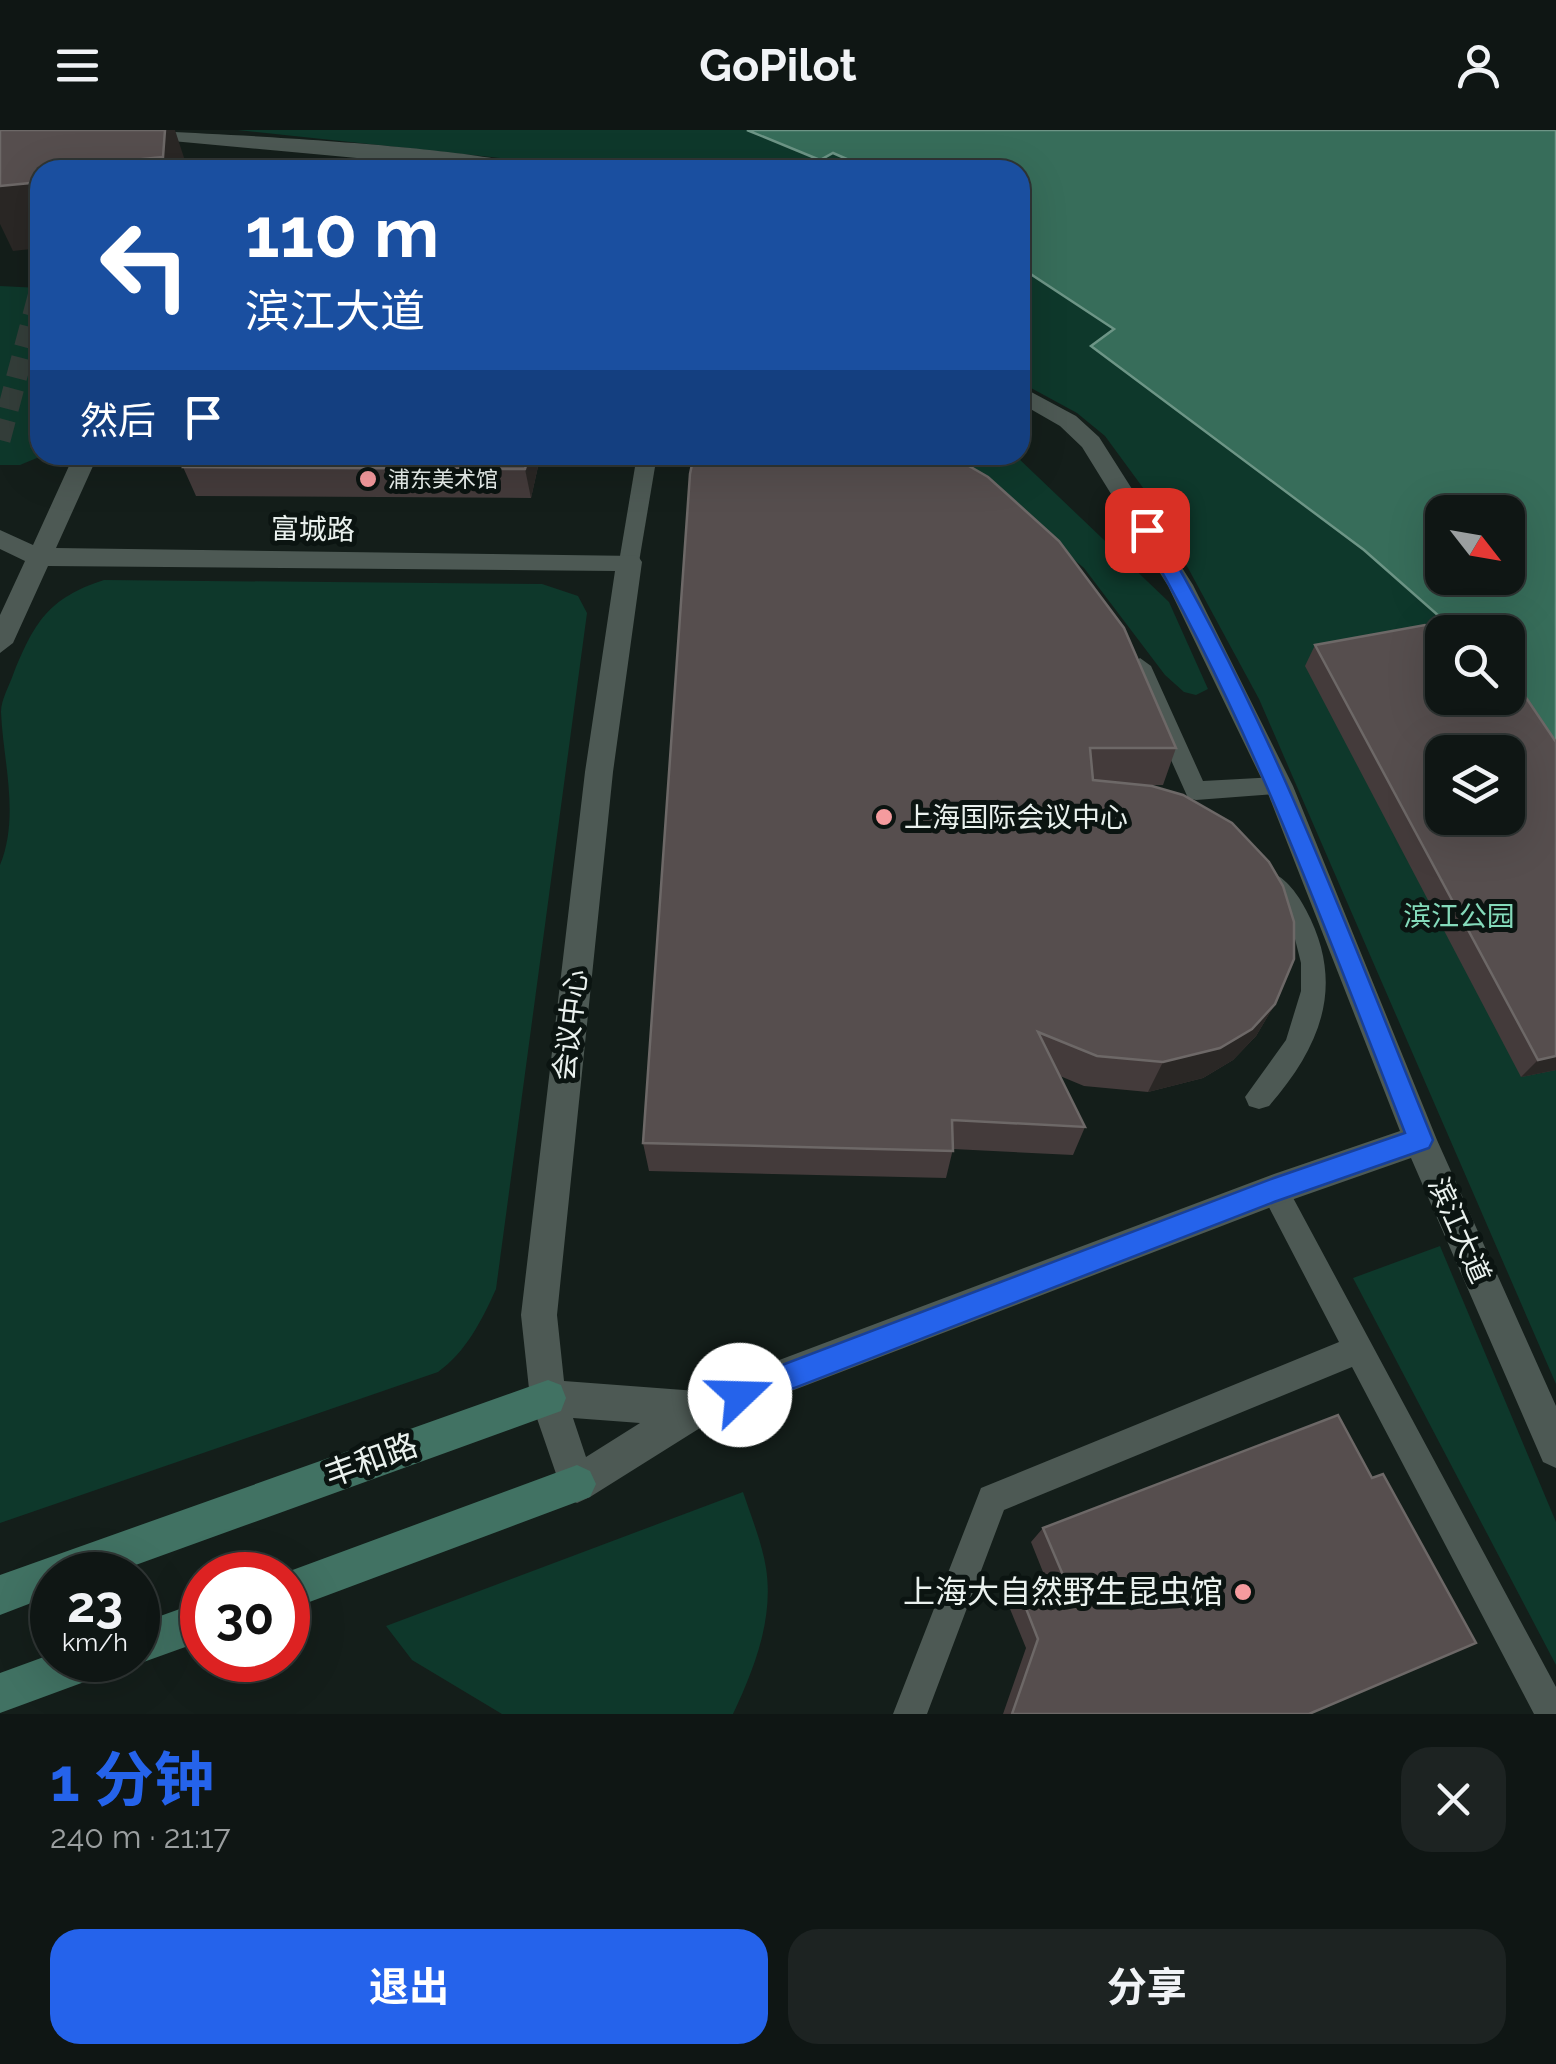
<!DOCTYPE html>
<html lang="zh">
<meta charset="utf-8">
<style>
body{margin:0;font-family:Raleway,"Noto Sans SC",sans-serif;background:#1d2322;color:#f1f3f6;height:100vh;display:flex;flex-direction:column;font-size:38px;white-space:nowrap}
*{box-sizing:border-box;margin:0}
p{font-size:32px;color:#9b9fa0}
.icon{flex:none;width:55px;height:55px;fill:none;stroke:currentColor;stroke-width:2;stroke-linecap:round;stroke-linejoin:round}
.map{position:relative;height:1584px;overflow:hidden}
.panel{display:flex;flex-direction:column;background:#0f1614;flex:1}
.panel>*{flex:none}
.guide{position:absolute;left:30px;top:30px;width:1000px;height:305px;border-radius:30px;box-shadow:0 10px 40px #0002,0 0 0 2px #2f3534;background:#1a4fa0;color:#fff;overflow:hidden}
.needle{width:65px;rotate:121deg}
.fabs{position:absolute;left:1425px;top:365px;display:grid;gap:20px}
.fabs a{display:grid;place-items:center;width:100px;height:100px;border-radius:20px;background:#0f1614;box-shadow:0 10px 40px #0002,0 0 0 2px #2f3534;font-size:50px}
.speed{position:absolute;left:30px;top:1422px;display:flex;gap:20px;font-size:50px;font-weight:700;text-align:center}
.speed>*{display:grid;place-content:center;width:130px;height:130px;border-radius:50%;background:#0f1614;box-shadow:0 10px 40px #0002,0 0 0 2px #2f3534;line-height:1}
.speed small{font-size:25px;font-weight:400}
.speed .limit{border:15px solid #d22;background:#fff;color:#111}
.pin{position:absolute;display:grid;place-items:center;width:85px;height:85px;color:#fff;margin:-42px;border-radius:20px;box-shadow:0 5px 15px #0006}
.me{position:absolute;width:110px;margin:-55px;rotate:69deg;stroke-linejoin:round;filter:drop-shadow(0 0 8px #0008)}
.turn{display:flex;align-items:center;gap:35px;height:210px;padding:0 50px;font-size:45px}
.turn .icon{width:130px;height:130px;stroke-width:2.5}
.turn b{display:block;font-size:70px;line-height:85px}
.then{display:flex;align-items:center;height:95px;padding:0 50px;background:#0003;gap:20px;font-size:38px}
.round{display:grid;place-items:center;flex:none;width:105px;height:105px;border-radius:30px;background:#1d2322}
.overview{display:flex;align-items:center;justify-content:space-between;height:170px;padding:0 50px}
h1{font-size:60px;font-weight:700;line-height:75px;color:#2563eb}
.primary-button{display:flex;gap:20px;margin-top:auto;padding:20px 50px}
.primary-button a{flex:1;height:115px;border-radius:30px;background:#2563eb;color:#fff;font-size:40px;font-weight:700;line-height:115px;text-align:center}
.primary-button a+a{background:#1d2322;color:#f1f3f6}
header{display:flex;justify-content:space-between;align-items:center;height:130px;padding:0 50px;background:#0f1614;font-size:45px;font-weight:700}
.map>svg:first-child{display:block}
.green{fill:#0e382b;fill-rule:evenodd}
.water{fill:#376d5a;stroke:#6d9586;stroke-width:2.5;fill-rule:evenodd}
.lines{fill:none;stroke-linecap:round;stroke-linejoin:round}
.highway-tunnel{stroke:#343e3a;stroke-width:21;stroke-dasharray:21 11;stroke-linecap:butt}
.lane{fill:#4d5954;fill-rule:evenodd}
.street{fill:#4d5954;fill-rule:evenodd}
.secondary{fill:#417263;fill-rule:evenodd}
.wall{fill:#443b3b}
.shaded-wall{fill:#2a2725}
.building{fill:#564e4e;stroke:#6d6867;stroke-width:2.5;fill-rule:evenodd}
.route{fill:#2563eb;stroke:#184099;stroke-width:2.5}
.poi-dot{fill:#f59b9e;stroke:#0b1411;stroke-width:4}
.labels{text-anchor:middle;stroke-width:10;stroke-linejoin:round;paint-order:stroke}
.far-poi-label{font-size:22px;fill:#eaf1ee;stroke:#0b1411;text-anchor:start}
.street-label{font-size:28px;fill:#eaf1ee;stroke:#0b1411}
.poi-label{font-size:28px;fill:#eaf1ee;stroke:#0b1411;text-anchor:start}
.park-label{font-size:28px;fill:#84daba;stroke:#0b1411}
.near-street-label{font-size:32px;fill:#eaf1ee;stroke:#0b1411}
.near-poi-label{font-size:32px;fill:#eaf1ee;stroke:#0b1411;text-anchor:end}
</style>
<header><svg class="icon" aria-label="menu" viewBox="0 0 24 24"><path d="M4 6h16M4 12h16M4 18h16"/></svg>GoPilot<svg class="icon" aria-label="person" viewBox="0 0 24 24"><circle cx="12" cy="8" r="4"/><path d="M4 21q1-7 8-7t8 7"/></svg></header>
<div class="map">
<svg width="1556" height="1584" viewBox="0 0 1556 1584">
<rect width="100%" height="100%" fill="#141e1a"/>
<g class="green">
<polygon points="237,0 747,0 820,30 833,23 872,40 564,40 500,28"/>
<path d="M1020 137 1114 199 1092 215 1364 420 1457 502H1442V568H1508L1556 628V1254L1259 569 1149 366 1105 306 1077 283 1020 252ZM1442 622H1508V688H1442Z"/>
<polygon points="0,156 40,158 40,325 44,325 20,335 0,335"/>
<polygon points="950,325 1015,325 1169,472 1208,559 1196,565 1184,562 1165,545 1084,438"/>
<path d="M104 450 542 454 578 466 587 483 496 1159C482 1190 466 1222 438 1242L0 1393V735C20 686 3 631 1 582 1 570 9 556 13 545 34 493 48 468 104 450Z"/>
<polygon points="1440,1116 1556,1392 1556,1535 1353,1148"/>
<path d="M743 1362C751 1386 762 1413 766 1438 774 1489 754 1539 733 1584H502L412 1530 386 1496Z"/>
</g>
<path class="water" d="M747 0H1556V628L1508 557V502H1457L1364 420 1091 216 1114 199 1020 137V40H872L833 23 820 30ZM1442 382H1508V448H1442Z"/>
<g class="lines">
<polyline class="highway-tunnel" points="0,310 40,159"/>
<g class="lane">
<polygon points="637,325 657,325 639,432 629,439 619,432"/>
<polygon points="1140,528 1151,536 1203,651 1279,647 1287,649 1291,656 1287,663 1196,670 1188,668 1129,536"/>
<path d="M1270 742C1286 747 1299 766 1306 780 1346 855 1321 916 1269 976L1259 979 1249 976 1245 967 1286 910 1301 861V833L1294 805 1258 752 1261 745Z"/>
<polygon points="1274,1047 1284,1051 1556,1557 1556,1584 1534,1584 1352,1237 1004,1380 927,1584 893,1584 981,1358 1339,1212 1260,1060 1264,1051"/>
</g>
<g class="street">
<path d="M108 0C163 0 508 17 534 40H487L118 6Z"/>
<path d="M1020 256 1076 286 1099 307 1193 455 1293 656 1437 1010 1556 1276V1338L1543 1332 1411 1028 1274 1076 708 1293 590 1367 577 1373 564 1367 530 1268 521 1185 585 642 615 441 48 436 13 513 0 523V485L25 431 0 419V400L33 415 74 325H98L56 418 638 426 642 432 613 642 557 1185 564 1251 697 1261 1274 1044 1400 1001 1265 656 1168 456 1082 317 1060 296 1020 273ZM573 1288 640 1293 586 1327Z"/>
</g>
<g class="secondary">
<polygon points="548,1250 561,1255 566,1268 561,1281 108,1445 52,1445 52,1465 0,1485 0,1445"/>
<polygon points="577,1335 590,1341 596,1354 590,1367 288,1480 288,1445 279,1445"/>
<polygon points="202,1471 202,1511 138,1534 128,1530 138,1530 138,1494"/>
<polygon points="52,1524 52,1530 112,1530 106,1544 0,1583 0,1543"/>
</g>
</g>
<g class="wall">
<polygon points="187,325 608,325 606,333 539,332 531,368 196,366 183,337"/>
<polygon points="690,344 1176,618 1163,655 1138,655 1275,874 1256,906 1233,930 1203,948 1148,962 1084,956 1060,946 1085,997 1073,1025 953,1019 946,1048 649,1041 643,1013"/>
<polygon points="1315,515 1556,612 1556,940 1521,947 1305,536"/>
<polygon points="1043,1398 1309,1584 1003,1584 1026,1518 1008,1474 1020,1463 1047,1452 1031,1412"/>
</g>
<g class="shaded-wall">
<polygon points="165,0 175,0 188,40 103,40 104,33"/>
<polygon points="40,52 40,118 13,121 0,94 0,56"/>
<polygon points="529,325 538,325 539,332 531,368 525,339"/>
<polygon points="1275,874 1256,906 1233,930 1203,948 1148,962 1163,932"/>
<polygon points="1556,926 1556,940 1521,947 1538,930"/>
</g>
<g class="building">
<polygon points="0,0 165,0 163,27 104,33 103,40 40,40 40,52 0,56"/>
<polygon points="187,325 529,325 525,339 183,337"/>
<polygon points="694,325 950,325 988,347 1059,411 1124,498 1176,618 1090,618 1093,650 1152,656 1183,665 1232,693 1269,732 1283,756 1294,792 1294,829 1275,874 1252,899 1220,918 1163,932 1097,926 1038,902 1085,997 952,990 953,1021 643,1013 690,344"/>
<path d="M1425 495 1442 504V568H1508V548L1527 569 1556 612V926L1538 930 1315 515ZM1442 622H1508V688H1442Z"/>
<polygon points="1338,1285 1372,1348 1383,1344 1476,1513 1309,1584 1012,1584 1038,1509 1020,1463 1063,1445 1043,1398"/>
</g>
<path class="route" d="M1147 393 1154 395C1270 588 1348 801 1433 1010L1429 1018 1274 1072 740 1279 730 1275 726 1265 730 1255 740 1251 1274 1048 1405 1003C1325 798 1250 590 1138 400Z"/>
<g class="poi-dot">
<circle cx="368" cy="349" r="10"/>
<circle cx="884" cy="687" r="10"/>
<circle cx="1243" cy="1462" r="10"/>
</g>
<g class="labels">
<g class="far-poi-label">
<text x="388" y="357">浦东美术馆</text>
</g>
<g class="street-label">
<text transform="translate(313 399) rotate(1)" y="10">富城路</text>
<text transform="translate(570 895) rotate(-83)" y="10">会议中心</text>
<text transform="translate(1460 1100) rotate(66)" y="10">滨江大道</text>
</g>
<g class="poi-label">
<text x="904" y="697">上海国际会议中心</text>
</g>
<g class="park-label">
<text x="1459" y="796">滨江公园</text>
</g>
<g class="near-street-label">
<text transform="translate(371 1330) rotate(-20)" y="11">丰和路</text>
</g>
<g class="near-poi-label">
<text x="1223" y="1473">上海大自然野生昆虫馆</text>
</g>
</g>
</svg>
<div class="fabs">
<a><svg class="needle" viewBox="-14 -14 28 28"><path d="M0-13l5 13h-10z" fill="#e53935"/><path d="M0 13l5-13h-10z" fill="#9b9fa0"/></svg></a>
<a><svg class="icon" aria-label="search" viewBox="0 0 24 24"><circle cx="10" cy="10" r="6"/><path d="M15 15l6 6"/></svg></a>
<a><svg class="icon" aria-label="layers" viewBox="0 0 24 24"><path d="M12 4l9 5-9 5-9-5zM3 14l9 5 9-5"/></svg></a>
</div>
<div class="speed"><div>23<small>km/h</small></div><div class="limit">30</div></div>
<div class="pin" style="left:1147px;top:400px;background:#d93025"><svg class="icon" aria-label="arrive" viewBox="0 0 24 24"><path d="M6 21V4h12l-3 4 3 4H6"/></svg></div>
<svg class="me" style="left:740px;top:1265px" viewBox="-20 -20 40 40"><circle r="19" fill="#fff"/><path d="M0-13L10 11 0 6-10 11z" fill="#2563eb"/></svg>
<div class="guide">
<div class="turn"><svg class="icon" aria-label="left" viewBox="0 0 24 24"><path d="M17 20v-9H6M10 6l-5 5 5 5"/></svg><div><b>110 m</b>滨江大道</div></div>
<div class="then">然后<svg class="icon" aria-label="arrive" viewBox="0 0 24 24"><path d="M6 21V4h12l-3 4 3 4H6"/></svg></div>
</div>
</div>
<section class="panel">
<div class="overview"><div><h1>1 分钟</h1><p>240 m · 21:17</p></div><a class="round"><svg class="icon" aria-label="close" viewBox="0 0 24 24"><path d="M6 6l12 12M18 6L6 18"/></svg></a></div>
<div class="primary-button"><a>退出</a><a>分享</a></div>
</section>
